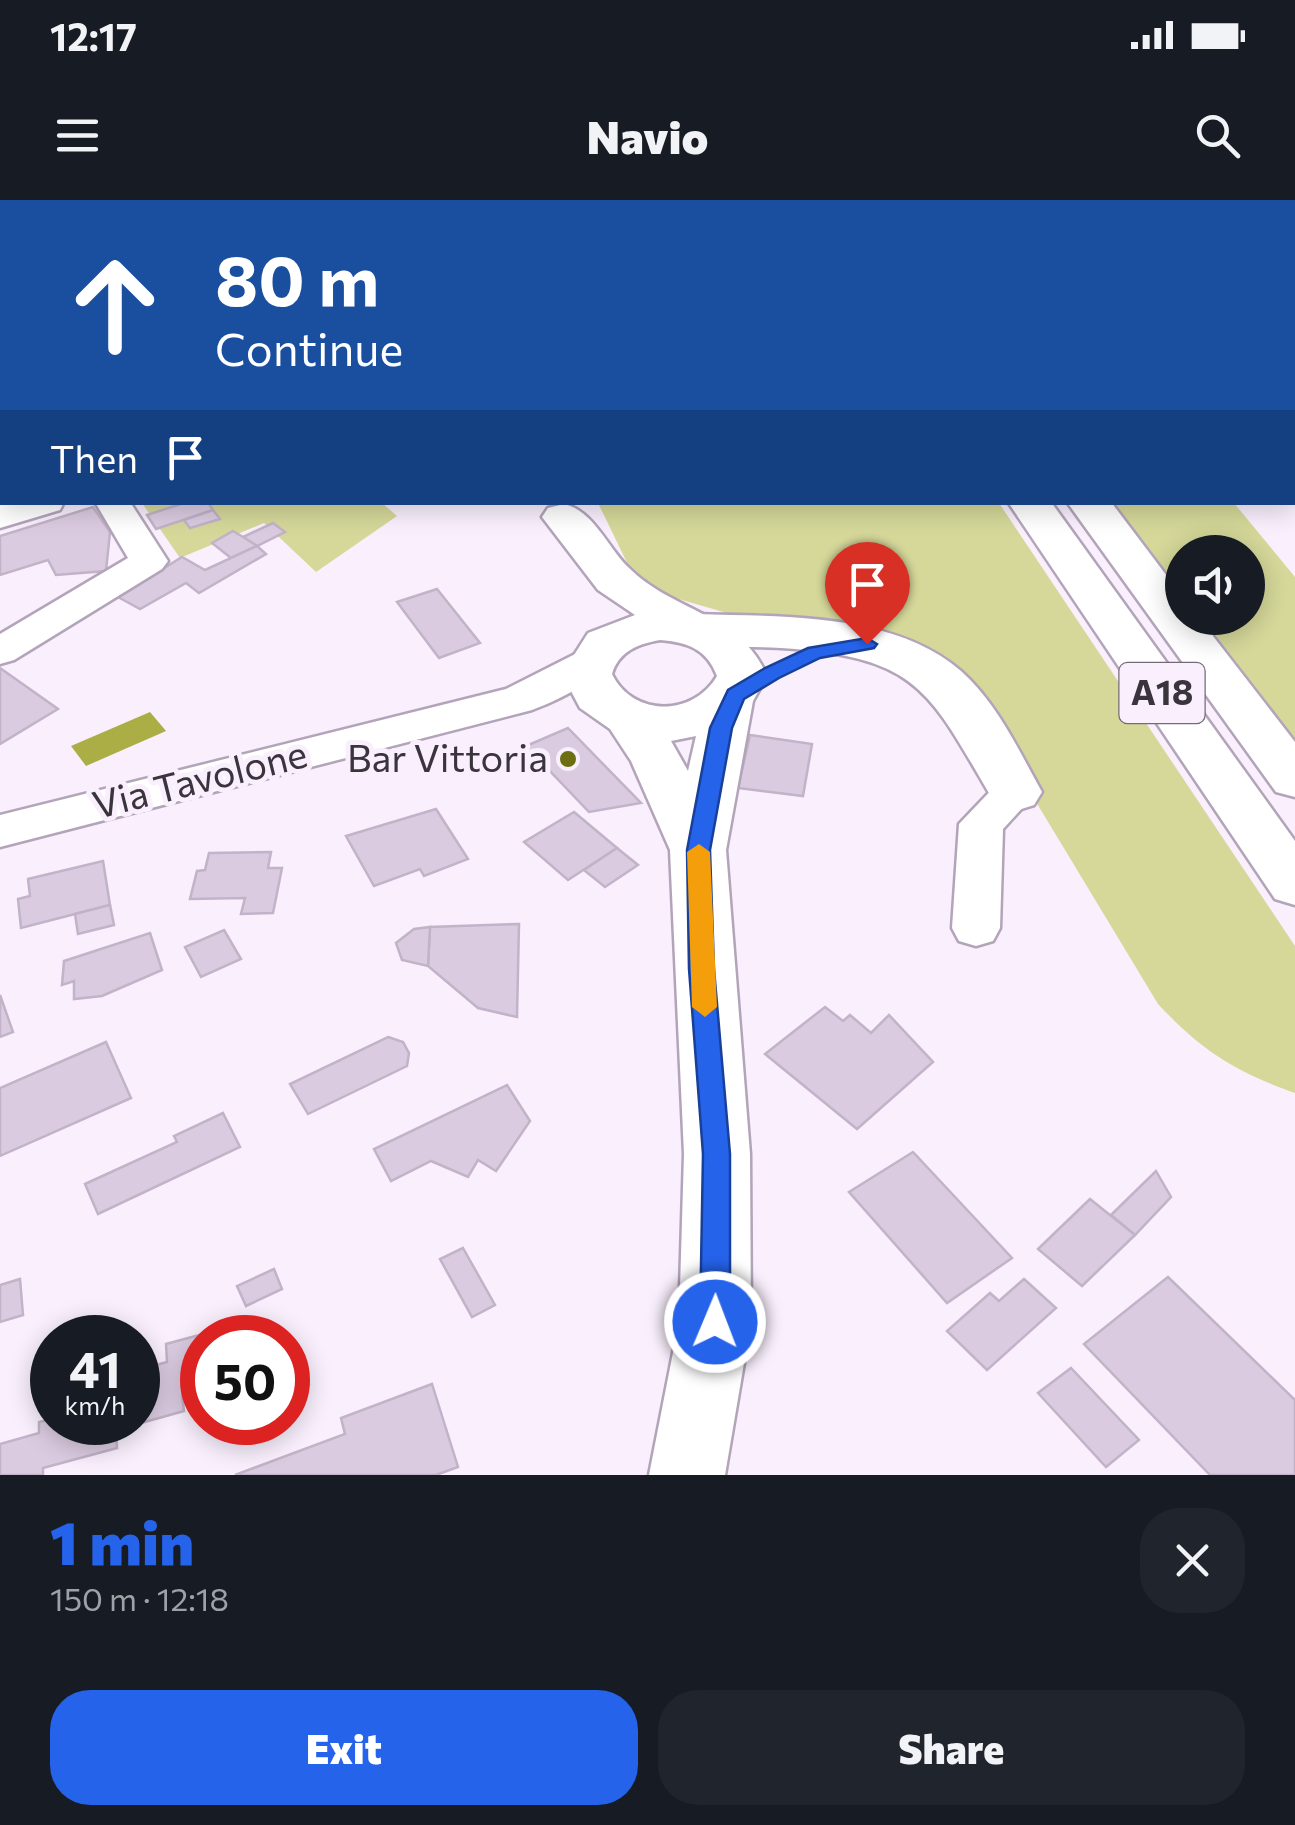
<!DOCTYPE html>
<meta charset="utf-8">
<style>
body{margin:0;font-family:Commissioner,sans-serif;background:#20242c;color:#f1f3f6;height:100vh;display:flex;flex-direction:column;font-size:38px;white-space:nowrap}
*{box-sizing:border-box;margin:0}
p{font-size:32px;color:#9ea1a6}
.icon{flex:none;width:55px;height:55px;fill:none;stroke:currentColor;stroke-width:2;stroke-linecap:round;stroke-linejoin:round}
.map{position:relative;height:1275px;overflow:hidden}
.details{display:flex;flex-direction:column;background:#171b24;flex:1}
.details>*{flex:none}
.banner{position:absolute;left:0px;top:0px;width:1295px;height:305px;box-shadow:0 5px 25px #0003;background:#1a4fa0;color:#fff;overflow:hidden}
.controls{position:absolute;left:1165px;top:335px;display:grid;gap:20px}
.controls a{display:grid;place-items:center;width:100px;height:100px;border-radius:50%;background:#171b24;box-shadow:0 5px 25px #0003;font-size:50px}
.speed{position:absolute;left:30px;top:1115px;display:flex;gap:20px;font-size:50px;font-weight:700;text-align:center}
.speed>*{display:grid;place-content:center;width:130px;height:130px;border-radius:50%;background:#171b24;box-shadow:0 5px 25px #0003;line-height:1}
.speed small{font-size:25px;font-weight:400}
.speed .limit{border:15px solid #d22;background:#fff;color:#111}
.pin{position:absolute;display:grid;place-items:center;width:85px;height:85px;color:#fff;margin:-102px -42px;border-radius:50% 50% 50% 0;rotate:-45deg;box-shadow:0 0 10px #0007}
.pin .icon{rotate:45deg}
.me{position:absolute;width:110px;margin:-55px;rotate:1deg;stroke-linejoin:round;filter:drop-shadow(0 0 8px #0008)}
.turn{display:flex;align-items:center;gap:35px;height:210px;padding:0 50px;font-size:45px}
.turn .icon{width:130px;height:130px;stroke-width:2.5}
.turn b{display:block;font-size:70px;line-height:85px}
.then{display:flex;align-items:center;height:95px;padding:0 50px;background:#0003;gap:20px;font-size:38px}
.round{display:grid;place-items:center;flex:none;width:105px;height:105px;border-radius:40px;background:#20242c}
.head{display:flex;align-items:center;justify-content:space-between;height:170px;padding:0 50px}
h1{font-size:60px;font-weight:800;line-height:75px;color:#2563eb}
.button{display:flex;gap:20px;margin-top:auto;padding:20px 50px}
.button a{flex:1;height:115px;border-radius:40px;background:#2563eb;color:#fff;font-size:40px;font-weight:800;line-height:115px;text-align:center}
.button a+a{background:#20242c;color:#f1f3f6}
.status{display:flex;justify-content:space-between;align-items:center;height:70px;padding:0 50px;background:#171b24;direction:ltr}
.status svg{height:28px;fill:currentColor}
header{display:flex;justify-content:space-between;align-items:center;height:130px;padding:0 50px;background:#171b24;font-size:45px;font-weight:800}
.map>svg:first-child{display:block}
.green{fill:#d5d899}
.water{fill:#abad45}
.building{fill:#dbcbe1;stroke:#c2b3c8;stroke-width:2.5}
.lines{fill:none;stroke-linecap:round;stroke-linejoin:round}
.minor-casing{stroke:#b3a4ba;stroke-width:5}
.tertiary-casing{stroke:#b3a4ba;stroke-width:5}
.secondary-casing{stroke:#b3a4ba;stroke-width:5}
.motorway-casing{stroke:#b3a4ba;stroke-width:5}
.minor{fill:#fff;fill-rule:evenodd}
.tertiary{fill:#fff;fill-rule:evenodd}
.secondary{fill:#fff;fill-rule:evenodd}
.motorway{fill:#fff;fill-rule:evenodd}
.route{fill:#2563eb;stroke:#184099;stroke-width:2.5}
.slow{fill:#f59e0b}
.poi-dot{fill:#6e6f12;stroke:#f9effd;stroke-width:4}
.labels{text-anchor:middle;stroke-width:10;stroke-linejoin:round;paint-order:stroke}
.shield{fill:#f9effd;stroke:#736c77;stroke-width:2.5}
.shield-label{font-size:35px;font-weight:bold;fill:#3a343d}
.poi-label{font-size:38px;fill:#3a343d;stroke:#f9effd;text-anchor:end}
.street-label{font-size:38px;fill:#3a343d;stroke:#f9effd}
</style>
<div class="status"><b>12:17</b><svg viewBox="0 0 49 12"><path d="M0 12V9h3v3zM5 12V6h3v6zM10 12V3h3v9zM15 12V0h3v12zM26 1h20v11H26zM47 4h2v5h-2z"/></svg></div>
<header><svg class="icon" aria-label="menu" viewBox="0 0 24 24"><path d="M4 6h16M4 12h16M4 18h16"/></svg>Navio<svg class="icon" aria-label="search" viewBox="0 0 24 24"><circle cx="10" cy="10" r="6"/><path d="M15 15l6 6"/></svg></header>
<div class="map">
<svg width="1295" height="1275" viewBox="0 0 1295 1275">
<rect width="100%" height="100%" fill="#f9effd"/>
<g class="green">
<polygon points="142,303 382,303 397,316 316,372 264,323 180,358"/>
<path d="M598 303H999L1295 746V893C1234 871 1202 851 1158 804L980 509 955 479 651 391 633 375Z"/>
<polygon points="1114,303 1234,303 1295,377 1295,539 1202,418 1248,418 1248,352 1182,352 1182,392"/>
</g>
<polygon class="water" points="150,512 166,531 86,566 71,546"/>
<g class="building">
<polygon points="0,0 96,0 105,2 2,2 0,46"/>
<polygon points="187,302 208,302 213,310 156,329 147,315"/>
<polygon points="93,307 110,332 106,371 56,375 48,360 0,375 0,336"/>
<polygon points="213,310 220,319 190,328 184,320"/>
<polygon points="273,323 285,332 257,346 243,337"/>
<polygon points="233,331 243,337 257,346 231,358 212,343"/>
<polygon points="257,346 266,354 199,393 186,383 140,409 118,397 182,357 205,370"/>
<polygon points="437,389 480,443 439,458 397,402"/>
<polygon points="0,468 58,509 0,544"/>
<polygon points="568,528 641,603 589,612 526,546"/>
<polygon points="750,535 812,544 803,596 738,588"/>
<polygon points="436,609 468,659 424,676 420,669 374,686 346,636"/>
<polygon points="574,612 617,648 568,680 524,642"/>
<polygon points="617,648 638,665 605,687 584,670"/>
<polygon points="271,652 268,668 282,668 273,713 241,714 245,698 190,699 197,671 205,670 209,653"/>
<polygon points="103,661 110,705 21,728 18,699 30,696 28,679"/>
<polygon points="110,705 114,725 78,734 75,714"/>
<polygon points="519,724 517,817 478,808 428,766 430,727"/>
<polygon points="430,727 428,766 402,760 396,743 414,729"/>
<polygon points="224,730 241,759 201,777 185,747"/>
<polygon points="150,733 162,770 102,796 74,799 74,781 62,785 64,761"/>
<polygon points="0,795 13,832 0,837"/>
<polygon points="825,807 843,821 850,815 871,833 889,815 933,862 857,929 765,854"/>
<polygon points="388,837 403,842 409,853 407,866 308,914 290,884"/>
<polygon points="106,842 131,898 0,956 0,888"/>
<polygon points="507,885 530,921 496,971 478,960 468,977 431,961 391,981 374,949"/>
<polygon points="223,913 240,947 98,1014 85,984 177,942 174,936"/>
<polygon points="913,952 1012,1058 947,1103 849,992"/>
<polygon points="1156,971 1171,997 1135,1035 1111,1015"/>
<polygon points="1090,999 1135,1035 1082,1086 1038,1049"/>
<polygon points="463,1048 495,1105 472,1117 440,1059"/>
<polygon points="274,1069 282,1089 246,1106 237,1086"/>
<polygon points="1168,1077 1295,1200 1295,1275 1210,1275 1084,1144"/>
<polygon points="20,1079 23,1115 0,1122 0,1085"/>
<polygon points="1024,1079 1056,1108 987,1170 947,1131 990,1093 999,1101"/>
<polygon points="225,1128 226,1138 202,1138 202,1191 182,1196 184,1211 116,1230 117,1248 43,1268 43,1275 0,1275 0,1244 39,1233 39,1222 52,1219 52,1222 138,1222 138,1170 167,1162 166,1144"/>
<polygon points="294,1156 309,1184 288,1197 288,1160"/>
<polygon points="1071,1168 1139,1240 1106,1267 1038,1193"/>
<polygon points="432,1184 458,1267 436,1275 235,1275 345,1234 341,1218"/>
</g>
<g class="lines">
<g class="minor-casing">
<g id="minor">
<polygon points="0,55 2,56 2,74 0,73"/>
<polygon points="9,302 64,302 60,310 0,328 0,305"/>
<polygon points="95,302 130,302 168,361 162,369 14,460 0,464 0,434 128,358"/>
<path d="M591 446 605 450 611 459C595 483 558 500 532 510L0 647V615L506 489Z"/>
<polygon points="1015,577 1030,581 1037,592 1003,629 1000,728 993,741 976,746 959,741 952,728 959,624 1000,581"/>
</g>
</g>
<g class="tertiary-casing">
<path id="tertiary" d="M697 414C781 417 893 412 961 471 997 503 1019 551 1042 592L1034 605 1015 611 996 605C930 494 923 457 781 448 747 446 712 448 680 440L673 429 680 418Z"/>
</g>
<g class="secondary-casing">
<g id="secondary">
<polygon points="366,0 401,0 403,2 368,2"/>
<path d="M564 304C594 311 607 347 629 368 673 412 742 414 767 476L753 501 726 650 750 954 751 1122 725 1275H649L679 1122 684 954 670 650 631 561 610 529 580 508 562 474 588 433 635 415 598 390 542 317 548 308ZM660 440C687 442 707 449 717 476 693 517 633 517 612 474 619 451 638 444 660 440ZM696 536 688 571 671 541Z"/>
</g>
</g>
<g class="motorway-casing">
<g id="motorway">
<polygon points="802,0 836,0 838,2 804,2"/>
<polygon points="845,0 879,0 881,2 847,2"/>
<polygon points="1008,302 1051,302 1295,641 1295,705 1275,699"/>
<polygon points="1067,302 1111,302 1182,396 1182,418 1199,418 1295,542 1295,597 1276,592"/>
</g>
</g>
<use href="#minor" class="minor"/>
<use href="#tertiary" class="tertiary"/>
<use href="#secondary" class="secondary"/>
<use href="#motorway" class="motorway"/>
</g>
<polygon class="route" points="867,438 877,444 874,448 820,458 779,478 744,499 732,528 710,650 714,769 730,954 730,1122 725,1132 715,1136 704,1132 700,1122 703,954 689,769 687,650 710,528 728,490 765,468 808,448"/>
<polygon class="slow" points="699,644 710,652 717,807 705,817 692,807 687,652"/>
<circle class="poi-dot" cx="568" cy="559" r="10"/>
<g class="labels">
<rect class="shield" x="1119.5" y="463" width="85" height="60" rx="8"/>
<g class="shield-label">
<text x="1162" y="505">A18</text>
</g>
<g class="poi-label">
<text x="548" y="572">Bar Vittoria</text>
</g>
<g class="street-label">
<text transform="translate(200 580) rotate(-14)" y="13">Via Tavolone</text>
</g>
</g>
</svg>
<div class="controls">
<a><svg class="icon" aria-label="sound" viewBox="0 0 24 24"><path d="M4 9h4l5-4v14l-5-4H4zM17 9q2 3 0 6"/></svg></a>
</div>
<div class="speed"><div>41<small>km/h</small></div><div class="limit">50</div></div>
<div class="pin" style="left:867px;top:444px;background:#d93025"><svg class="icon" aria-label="arrive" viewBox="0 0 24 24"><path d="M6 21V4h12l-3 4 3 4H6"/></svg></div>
<svg class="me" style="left:715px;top:1122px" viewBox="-20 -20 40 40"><circle r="17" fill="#2563eb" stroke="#fff" stroke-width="3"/><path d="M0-11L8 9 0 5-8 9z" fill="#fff"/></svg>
<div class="banner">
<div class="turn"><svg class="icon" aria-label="ahead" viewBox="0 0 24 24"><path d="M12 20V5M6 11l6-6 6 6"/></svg><div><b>80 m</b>Continue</div></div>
<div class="then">Then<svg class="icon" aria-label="arrive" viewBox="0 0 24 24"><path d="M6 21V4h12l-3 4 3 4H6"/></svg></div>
</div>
</div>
<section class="details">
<div class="head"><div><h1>1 min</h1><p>150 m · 12:18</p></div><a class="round"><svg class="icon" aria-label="close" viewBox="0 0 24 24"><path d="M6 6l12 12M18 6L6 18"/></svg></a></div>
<div class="button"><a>Exit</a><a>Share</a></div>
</section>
